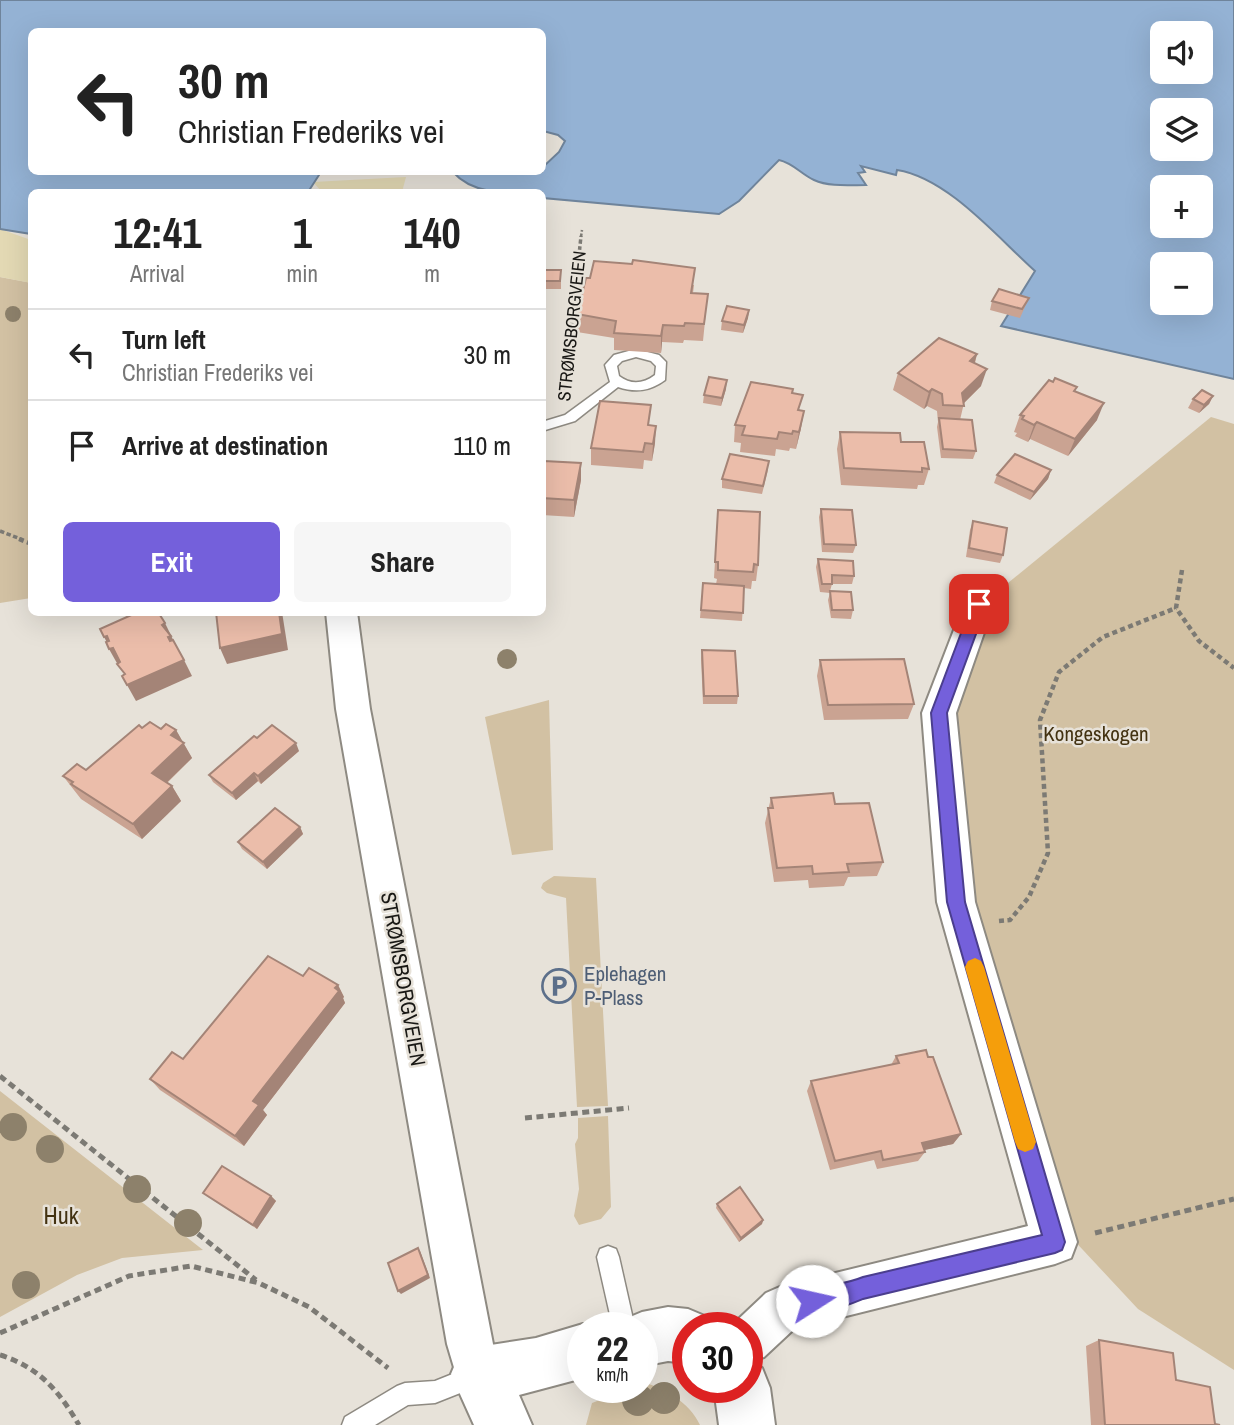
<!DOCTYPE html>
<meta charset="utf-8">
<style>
body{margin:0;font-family:"Archivo Narrow",sans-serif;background:#f6f6f6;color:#222;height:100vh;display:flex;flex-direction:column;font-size:26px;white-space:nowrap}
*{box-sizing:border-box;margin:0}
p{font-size:23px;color:#767676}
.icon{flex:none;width:38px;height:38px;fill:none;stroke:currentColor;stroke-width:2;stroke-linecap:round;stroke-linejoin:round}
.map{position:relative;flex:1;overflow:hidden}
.details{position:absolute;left:28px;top:189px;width:518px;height:427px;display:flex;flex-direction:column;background:#fff;border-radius:10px;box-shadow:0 7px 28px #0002}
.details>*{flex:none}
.hud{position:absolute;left:28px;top:28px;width:518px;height:147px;border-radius:10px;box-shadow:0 7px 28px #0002;background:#fff;color:#222;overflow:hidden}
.buttons{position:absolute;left:1150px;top:21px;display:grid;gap:14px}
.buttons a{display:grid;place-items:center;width:63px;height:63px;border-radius:10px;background:#fff;box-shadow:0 7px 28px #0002;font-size:35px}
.speed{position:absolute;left:567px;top:1312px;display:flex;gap:14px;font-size:35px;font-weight:700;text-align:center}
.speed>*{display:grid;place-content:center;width:91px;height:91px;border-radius:50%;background:#fff;box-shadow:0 7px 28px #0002;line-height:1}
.speed small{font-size:18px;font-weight:400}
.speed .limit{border:10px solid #d22;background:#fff;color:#111}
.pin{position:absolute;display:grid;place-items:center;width:60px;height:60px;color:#fff;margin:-30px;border-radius:14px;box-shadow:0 4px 10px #0006}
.me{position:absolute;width:77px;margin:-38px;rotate:80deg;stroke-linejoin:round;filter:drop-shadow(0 0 5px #0008)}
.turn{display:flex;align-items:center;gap:24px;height:147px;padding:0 35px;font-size:32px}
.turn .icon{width:91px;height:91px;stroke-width:2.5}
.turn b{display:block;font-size:49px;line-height:60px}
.eta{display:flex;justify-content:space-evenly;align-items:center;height:119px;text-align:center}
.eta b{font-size:42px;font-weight:800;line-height:49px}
.primary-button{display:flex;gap:14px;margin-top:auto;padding:14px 35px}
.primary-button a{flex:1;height:80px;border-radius:10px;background:#7460db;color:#fff;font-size:28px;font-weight:800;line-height:80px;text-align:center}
.primary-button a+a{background:#f6f6f6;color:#222}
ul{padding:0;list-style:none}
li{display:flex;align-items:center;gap:21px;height:91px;padding:0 35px;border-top:2px solid #e0e0e0}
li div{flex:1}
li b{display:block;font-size:26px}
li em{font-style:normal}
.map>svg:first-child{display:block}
.green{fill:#d2c1a3}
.sand{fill:#e3d9b4}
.water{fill:#94b2d4;stroke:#6f849b;stroke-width:2;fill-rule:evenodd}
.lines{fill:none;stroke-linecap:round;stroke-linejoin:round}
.service-casing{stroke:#8e8a82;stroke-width:3}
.minor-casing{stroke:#8e8a82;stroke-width:4}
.tertiary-casing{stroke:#8e8a82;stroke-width:4}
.path-far3{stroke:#7c7a74;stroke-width:2.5;stroke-dasharray:3.5 2;stroke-linecap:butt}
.path-far2{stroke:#7c7a74;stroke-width:3.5;stroke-dasharray:4.5 2.5;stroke-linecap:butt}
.path-far1{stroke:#7c7a74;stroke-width:4.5;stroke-dasharray:5 3.5;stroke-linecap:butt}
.path{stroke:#7c7a74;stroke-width:5;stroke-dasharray:7 4.5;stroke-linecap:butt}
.service{fill:#fff;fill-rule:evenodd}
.minor{fill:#fff;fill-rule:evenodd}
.tertiary{fill:#fff;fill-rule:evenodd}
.tree{fill:#8d816b}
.wall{fill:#caa392}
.shaded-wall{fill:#a48477}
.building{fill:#ebbdaa;stroke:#a48477;stroke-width:2}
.route{fill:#7460db;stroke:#4b3e8e;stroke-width:2}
.slow{fill:#f59e0b}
.labels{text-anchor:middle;stroke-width:5;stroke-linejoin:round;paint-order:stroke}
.far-street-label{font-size:18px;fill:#191815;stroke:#e7e2d9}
.park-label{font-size:21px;fill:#433211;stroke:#e7e2d9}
.service-label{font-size:21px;fill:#4e5e75;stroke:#e7e2d9;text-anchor:start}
.street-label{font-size:21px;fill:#191815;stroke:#e7e2d9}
.near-park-label{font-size:24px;fill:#433211;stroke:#e7e2d9}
</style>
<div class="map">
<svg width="1234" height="1425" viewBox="0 0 1234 1425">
<rect width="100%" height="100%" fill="#e7e2d9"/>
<g class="green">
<polygon points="0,277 32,283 31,598 0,603"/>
<polygon points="1211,417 1234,424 1234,1370 1138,1309 1069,1235 965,896 956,715 975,610"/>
<polygon points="549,700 553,850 512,855 485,717"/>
<polygon points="554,876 596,878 608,1106 577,1107 566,898 547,893 541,888 543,883"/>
<polygon points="0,1091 203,1250 122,1258 77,1275 0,1317"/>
<polygon points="608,1116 611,1207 601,1219 579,1225 574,1216 579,1189 575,1144 578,1138 578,1118"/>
<path d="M643 1382C666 1389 689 1402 700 1425H586L592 1403 631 1388H642Z"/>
</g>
<g class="sand">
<polygon points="406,177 402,192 322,192 313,182"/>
<polygon points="0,229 31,240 31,283 0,277"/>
</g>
<path class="water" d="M0 0H1234V379L1001 326 1035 271C997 237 948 178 897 170L896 175 861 166 865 172 858 173 866 185C849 185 829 187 814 180 801 174 793 163 779 160L739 201 719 214 543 198 542 192C512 192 475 197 453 172H542L543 167 559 152 565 141 558 135 543 131 542 32H32V172H319V175L308 192H32L31 234 0 229ZM1162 33H1200V72H1162ZM1162 110H1200V149H1162ZM1162 187H1200V226H1162ZM1162 264H1200V303H1162Z"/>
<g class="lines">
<g class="service-casing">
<g id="service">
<path d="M636 349 659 355 666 362 665 380C650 391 636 393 618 387L575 421 542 431V422L565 415 610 382 605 365 614 355ZM636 357 651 361 656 366 655 375C643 384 631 385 619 376L617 366 622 361Z"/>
<polygon points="608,1246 616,1249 619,1257 635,1328 613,1328 597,1257 600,1249"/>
<polygon points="475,1365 483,1368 486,1376 483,1384 435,1403 408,1405 375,1425 342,1425 345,1417 397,1386 405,1383 435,1381"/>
</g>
</g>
<g class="minor-casing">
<g id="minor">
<polygon points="979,592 990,596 994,604 956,713 975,902 1077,1242 1071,1258 1055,1264 794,1329 764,1357 747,1363 747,1328 729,1328 766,1293 782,1286 1028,1226 937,902 922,713 964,604 968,596"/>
<polygon points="326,612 357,612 370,709 493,1344 502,1374 495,1391 478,1398 461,1391 447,1344 336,709"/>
</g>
</g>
<g class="tertiary-casing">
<g id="tertiary">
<polygon points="668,1307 688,1309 707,1317 712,1328 688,1328 688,1363 668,1361 642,1366 642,1328 619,1328 623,1320 642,1312"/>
<polygon points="583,1324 594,1328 583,1328 583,1378 519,1395 532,1425 474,1425 451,1374 459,1355 478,1347 536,1338"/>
<polygon points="747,1363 762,1368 770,1388 775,1425 719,1425 714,1388 747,1388"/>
</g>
</g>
<polyline class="path-far3" points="581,237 582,230"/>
<g class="path-far2">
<polyline points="565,390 581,236"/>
<polyline points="0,531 23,540"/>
</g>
<g class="path-far1">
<polyline points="19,539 32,544"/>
<polyline points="1182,570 1176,608 1199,641 1234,668"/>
<polyline points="999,921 1010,920 1029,897 1048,853 1040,720 1059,672 1103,637 1176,608"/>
</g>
<g class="path">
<polyline points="0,1076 256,1280"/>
<polyline points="525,1118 629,1108"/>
<polyline points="1095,1233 1234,1199"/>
<polyline points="0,1333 129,1276 191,1266 259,1283 309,1307 388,1368"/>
<path d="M0 1355C39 1367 59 1391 79 1425"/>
</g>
<use href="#service" class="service"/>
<use href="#minor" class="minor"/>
<use href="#tertiary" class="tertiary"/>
</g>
<g class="tree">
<circle cx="13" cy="314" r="8"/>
<circle cx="507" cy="659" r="10"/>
<circle cx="13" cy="1127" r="14"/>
<circle cx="50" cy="1149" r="14"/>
<circle cx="137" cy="1189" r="14"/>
<circle cx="188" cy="1223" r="14"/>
<circle cx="26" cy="1285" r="14"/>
<circle cx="664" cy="1398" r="16"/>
<circle cx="638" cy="1400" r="16"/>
</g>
<g class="wall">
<rect x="542" y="270" width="19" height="19"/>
<polygon points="590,278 694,285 693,293 706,311 703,341 684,340 683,343 662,342 661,353 614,350 614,338 577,332 577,314"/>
<polygon points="1029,298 1020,318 990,310 992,301"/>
<polygon points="749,310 748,318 743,333 721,330 722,321"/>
<polygon points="977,354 975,363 981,386 964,403 960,420 976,451 973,459 941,458 937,427 938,422 937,411 927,406 924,409 893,390 898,373"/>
<polygon points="1077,387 1075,391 1097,420 1068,456 1030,439 1028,442 1015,436 1017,433 1014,432 1020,415"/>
<polygon points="726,389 721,406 703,403 704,395"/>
<polygon points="792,393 800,411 801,428 796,449 790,448 789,451 776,449 775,456 740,452 741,443 734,442 735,425"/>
<polygon points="1213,396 1209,404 1199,413 1188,408 1193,399"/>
<polygon points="650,425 655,443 652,461 644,460 643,469 591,465 591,448"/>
<polygon points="840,432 901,442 929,469 924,485 918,485 917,489 841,485 837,449"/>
<polygon points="542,467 581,480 574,517 542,515"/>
<polygon points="768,470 762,494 722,488 722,479"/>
<polygon points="1051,470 1048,479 1030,500 994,483 997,475"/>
<polygon points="821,509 856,545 853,553 822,552 819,517"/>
<polygon points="718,510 758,565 756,581 752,581 751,589 744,588 742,621 700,618 703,583 716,584 717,579 714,578"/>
<polygon points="973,521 1003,555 1000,563 966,557 970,530"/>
<polygon points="818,559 854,576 852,584 832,584 830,591 853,610 851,619 831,618 828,600 830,593 820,592 816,567"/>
<polygon points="702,650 738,696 737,704 703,704 701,658"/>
<polygon points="820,660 914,704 908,719 824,720 817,676"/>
<polygon points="161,729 176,730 192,758 167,783 172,786 181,801 142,839 81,799 63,776 86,770"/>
<polygon points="257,738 299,751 261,784 258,781 236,800 213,782 209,775"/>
<polygon points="771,798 835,804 883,862 877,876 848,877 844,886 809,888 808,880 774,882 765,823"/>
<polygon points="300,827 303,834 267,869 242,849 238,842"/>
<polygon points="303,976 338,985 344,997 343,998 345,1003 263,1110 267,1115 244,1146 160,1090 150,1079 183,1059"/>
<polygon points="896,1056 928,1057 961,1134 953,1144 924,1150 925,1152 918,1161 877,1169 874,1160 830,1170 807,1091 811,1081 891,1065"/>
<polygon points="203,1193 271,1196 276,1201 257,1229"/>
<polygon points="717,1204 763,1220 762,1224 739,1242 716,1208"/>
<polygon points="1099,1340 1176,1380 1215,1424 1220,1425 1091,1425 1086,1346"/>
</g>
<g class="shaded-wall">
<polygon points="749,310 748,318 743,333 744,325"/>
<polygon points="663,325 662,342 661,353 661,336"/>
<polygon points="977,354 972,372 970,361"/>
<polygon points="987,369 981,386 961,406 962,393"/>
<polygon points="727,380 726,389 721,406 722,398"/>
<polygon points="932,389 927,406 924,409 929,392"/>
<polygon points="1213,396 1209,404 1199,413 1204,405"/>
<polygon points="1104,403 1097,420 1068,456 1075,439"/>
<polygon points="804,411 801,428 796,449 799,432"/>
<polygon points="1037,422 1030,439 1028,442 1034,425"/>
<polygon points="656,426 655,443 652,461 653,444"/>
<polygon points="581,463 581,480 574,517 574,500"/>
<polygon points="1051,470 1048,479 1030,500 1034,492"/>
<polygon points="279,612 282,612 288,650 227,664 220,648"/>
<polygon points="165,623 179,652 176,653 162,625"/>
<polygon points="107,636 122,664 118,665 109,649 110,648 104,637"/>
<polygon points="184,660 192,676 136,701 127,685"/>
<polygon points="176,730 192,758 161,788 152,773 171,735"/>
<polygon points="296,743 299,751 261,784 258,776"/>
<polygon points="254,773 258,781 236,800 232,793"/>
<polygon points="172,786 181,801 142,839 133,824"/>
<polygon points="300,827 303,834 267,869 263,862"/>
<polygon points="338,985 344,997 343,998 345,1003 263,1110 267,1115 244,1146 235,1136 253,1101"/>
<polygon points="961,1134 953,1144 915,1152 922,1143"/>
<polygon points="271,1196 276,1201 257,1229 253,1225"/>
<polygon points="763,1220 762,1224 739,1242 741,1238"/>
<polygon points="418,1248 420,1251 430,1278 401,1294 398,1291"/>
</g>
<g class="building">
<polygon points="633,260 695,268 691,293 708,294 704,324 685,323 684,326 663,325 661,336 614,333 616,321 577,314 586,278 590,278 594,261 632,264"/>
<polygon points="542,270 561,270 560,281 542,281"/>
<polygon points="999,289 1029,298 1022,309 992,301"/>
<polygon points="727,306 749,310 744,325 722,321"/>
<polygon points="939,338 977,354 970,361 987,369 962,393 964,406 943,405 942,394 932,389 929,392 898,373"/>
<polygon points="709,377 727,380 722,398 704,395"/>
<polygon points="1055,378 1077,387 1074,391 1104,403 1075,439 1037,422 1034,425 1022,419 1024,416 1020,415 1049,380 1053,382"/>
<polygon points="751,382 793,389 792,393 803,395 798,410 804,411 799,432 793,431 792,434 779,432 777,439 742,435 745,426 735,425"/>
<polygon points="1202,390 1213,396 1204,405 1193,399"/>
<polygon points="600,401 651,405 648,425 656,426 653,444 645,443 643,452 591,448"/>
<polygon points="939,418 972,420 976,451 943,449"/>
<polygon points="840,432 900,433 901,442 924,442 929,469 922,468 922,472 844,468"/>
<polygon points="730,454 769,461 763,486 722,479"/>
<polygon points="1015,454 1051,470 1034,492 997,475"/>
<polygon points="544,461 581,463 574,500 542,498 542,467"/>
<polygon points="821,509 852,510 856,545 824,544"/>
<polygon points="718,510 760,512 758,565 754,564 753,572 718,570 718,562 715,562"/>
<polygon points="973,521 1007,528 1003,555 969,548"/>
<polygon points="818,559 853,561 854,576 832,575 832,584 822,584"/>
<polygon points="703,583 744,586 743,613 701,610"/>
<polygon points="830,591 851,592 853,610 832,610"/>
<polygon points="138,612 158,612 165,623 162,625 171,636 168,637 170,641 173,640 184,660 127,685 122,676 125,674 117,664 120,662 113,648 109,649 106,642 109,641 107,636 104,637 100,629"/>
<polygon points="216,612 279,612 282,634 220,648"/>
<polygon points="702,650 735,651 738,696 704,696"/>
<polygon points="904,659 914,704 828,705 820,660"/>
<polygon points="150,722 161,729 166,724 176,730 171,735 184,743 152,773 172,786 133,824 71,784 73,782 63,776 77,764 86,770 139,725 142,728"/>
<polygon points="272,725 296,743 258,776 254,773 232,793 209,775 254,736 257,738"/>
<polygon points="833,793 835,804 869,803 883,862 847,864 849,872 813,874 812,866 777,868 768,808 773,808 771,798"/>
<polygon points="275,808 300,827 263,862 238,842"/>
<polygon points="268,956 303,976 309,968 338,985 335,988 339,991 253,1101 259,1105 235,1136 150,1079 172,1052 183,1059"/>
<polygon points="926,1050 928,1057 933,1057 961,1134 922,1143 925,1152 883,1160 881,1151 835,1161 811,1081 899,1063 896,1056"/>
<polygon points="222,1166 271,1196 253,1225 203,1193"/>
<polygon points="740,1187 763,1220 741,1238 717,1204"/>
<polygon points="418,1248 428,1275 398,1291 388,1263"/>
<polygon points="1099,1340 1173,1353 1176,1380 1210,1387 1215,1424 1220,1425 1105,1425"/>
</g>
<path class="route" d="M979 598 987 604 947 713 965 902 1065 1242 1062 1250 1055 1253 863 1299C846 1306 822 1316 804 1309L801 1301 804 1293C823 1285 844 1285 863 1277L1042 1235 947 902 931 713 972 604Z"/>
<polygon class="slow" points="975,958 981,961 984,967 1036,1142 1033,1149 1025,1152 1018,1149 1015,1142 965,967 968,961"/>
<defs>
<g id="parking-ring" transform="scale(1.75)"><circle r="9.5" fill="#e7e2d9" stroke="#5c6f8a" stroke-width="1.5"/><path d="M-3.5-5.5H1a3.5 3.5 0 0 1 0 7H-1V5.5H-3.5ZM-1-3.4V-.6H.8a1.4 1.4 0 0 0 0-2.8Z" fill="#5c6f8a"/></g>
</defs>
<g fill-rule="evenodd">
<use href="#parking-ring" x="559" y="986"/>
</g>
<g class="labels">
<g class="far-street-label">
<text transform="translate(572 326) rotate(-84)" y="6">STRØMSBORGVEIEN</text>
</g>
<g class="park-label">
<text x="1096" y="741">Kongeskogen</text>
</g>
<g class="service-label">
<text x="584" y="981">Eplehagen<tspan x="584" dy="24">P-Plass</tspan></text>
</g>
<g class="street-label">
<text transform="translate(403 979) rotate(80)" y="7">STRØMSBORGVEIEN</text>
</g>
<g class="near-park-label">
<text x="61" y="1224">Huk</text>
</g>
</g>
</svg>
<div class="buttons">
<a><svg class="icon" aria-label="sound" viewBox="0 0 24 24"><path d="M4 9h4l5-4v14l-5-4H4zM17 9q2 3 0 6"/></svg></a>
<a><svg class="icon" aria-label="layers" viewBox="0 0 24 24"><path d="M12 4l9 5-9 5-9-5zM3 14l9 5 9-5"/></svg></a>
<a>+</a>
<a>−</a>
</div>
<div class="speed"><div>22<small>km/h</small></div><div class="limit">30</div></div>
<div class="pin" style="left:979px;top:604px;background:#d93025"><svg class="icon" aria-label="arrive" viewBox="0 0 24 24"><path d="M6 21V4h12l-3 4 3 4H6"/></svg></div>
<svg class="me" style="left:812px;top:1301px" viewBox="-20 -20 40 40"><circle r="19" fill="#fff"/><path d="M0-13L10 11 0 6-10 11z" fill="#7460db"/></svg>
<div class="hud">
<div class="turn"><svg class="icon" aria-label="left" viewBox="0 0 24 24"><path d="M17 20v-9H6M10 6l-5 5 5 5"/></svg><div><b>30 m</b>Christian Frederiks vei</div></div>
</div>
<section class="details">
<div class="eta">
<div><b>12:41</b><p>Arrival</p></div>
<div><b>1</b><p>min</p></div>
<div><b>140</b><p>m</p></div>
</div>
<ul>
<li><svg class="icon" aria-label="left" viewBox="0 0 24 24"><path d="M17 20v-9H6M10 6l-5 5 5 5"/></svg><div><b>Turn left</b><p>Christian Frederiks vei</p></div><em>30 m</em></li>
<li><svg class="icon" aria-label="arrive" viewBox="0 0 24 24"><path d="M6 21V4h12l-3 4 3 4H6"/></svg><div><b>Arrive at destination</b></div><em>110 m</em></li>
</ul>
<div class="primary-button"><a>Exit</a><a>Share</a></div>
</section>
</div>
